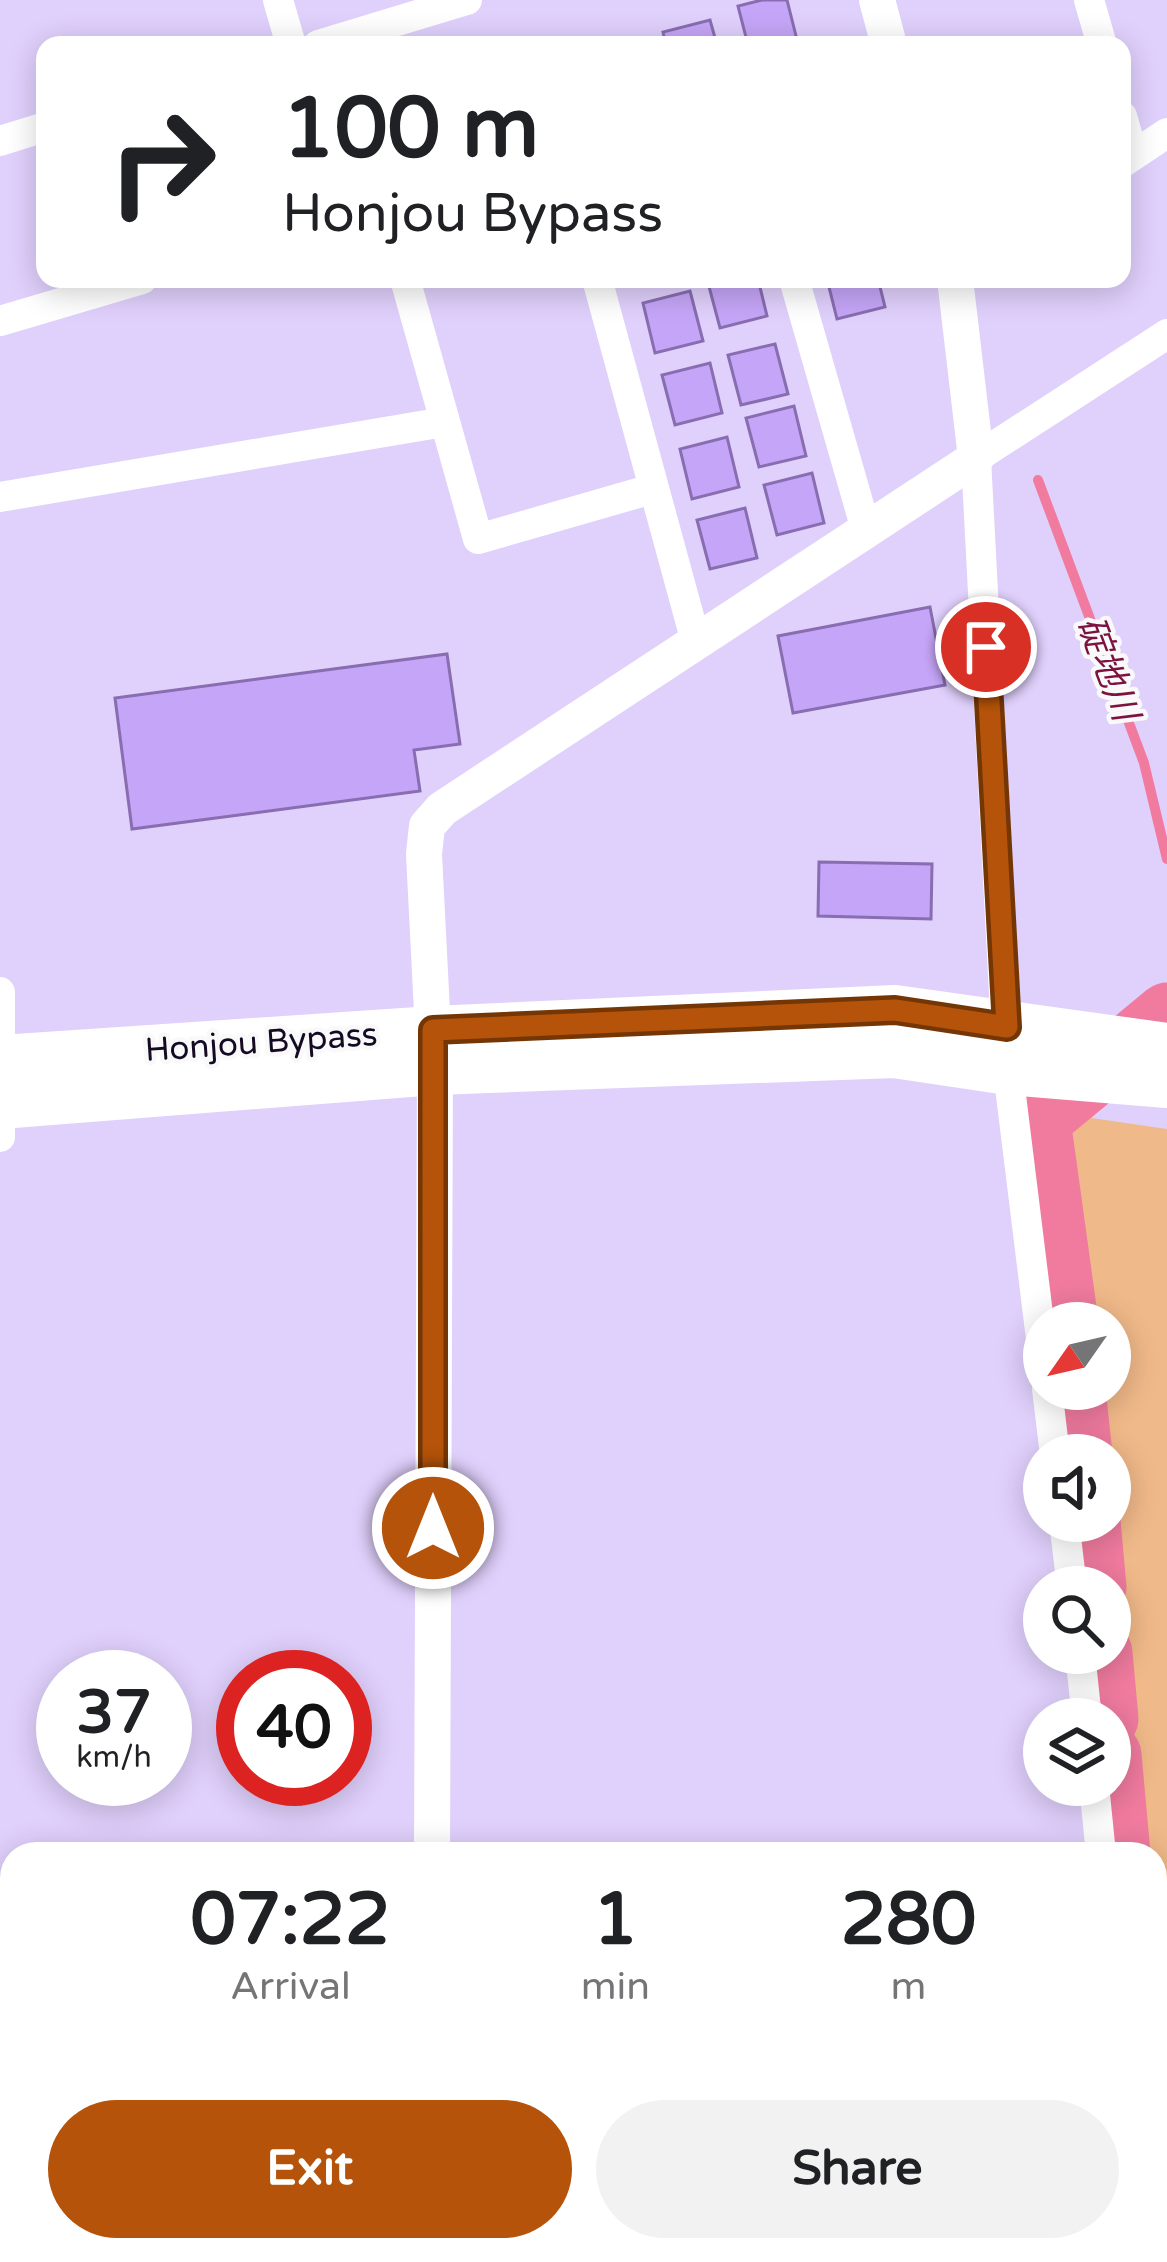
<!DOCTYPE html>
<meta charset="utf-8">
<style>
body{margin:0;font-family:"Varela Round","Noto Sans JP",sans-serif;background:#f2f2f2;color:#202124;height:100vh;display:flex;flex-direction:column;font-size:45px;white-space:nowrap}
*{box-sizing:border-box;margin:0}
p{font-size:39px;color:#757577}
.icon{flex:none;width:66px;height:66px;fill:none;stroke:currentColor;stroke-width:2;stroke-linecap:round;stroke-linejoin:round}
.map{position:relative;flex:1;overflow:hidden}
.sheet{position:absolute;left:0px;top:1842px;width:1167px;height:420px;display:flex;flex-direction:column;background:#fff;border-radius:36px 36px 0 0;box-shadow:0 6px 30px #0003}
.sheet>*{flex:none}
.banner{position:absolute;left:36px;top:36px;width:1095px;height:252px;border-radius:24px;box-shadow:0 6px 30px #0003;background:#fff;color:#202124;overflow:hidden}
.needle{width:78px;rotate:236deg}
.controls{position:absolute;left:1023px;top:1302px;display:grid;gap:24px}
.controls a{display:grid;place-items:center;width:108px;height:108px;border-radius:50%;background:#fff;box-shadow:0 6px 30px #0003;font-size:60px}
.speed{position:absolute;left:36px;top:1650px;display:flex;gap:24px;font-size:60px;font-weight:700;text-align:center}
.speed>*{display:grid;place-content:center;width:156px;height:156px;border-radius:50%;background:#fff;box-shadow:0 6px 30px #0003;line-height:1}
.speed small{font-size:30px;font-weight:400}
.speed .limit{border:18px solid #d22;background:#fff;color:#111}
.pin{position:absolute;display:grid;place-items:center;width:102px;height:102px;color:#fff;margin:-51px;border:6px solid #fff;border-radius:50%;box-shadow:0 3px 12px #0007}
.me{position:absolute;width:132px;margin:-66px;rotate:0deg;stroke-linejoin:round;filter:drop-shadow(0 0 9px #0008)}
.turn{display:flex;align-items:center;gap:42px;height:252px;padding:0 48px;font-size:54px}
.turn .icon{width:156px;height:156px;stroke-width:2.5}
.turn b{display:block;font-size:84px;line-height:102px}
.eta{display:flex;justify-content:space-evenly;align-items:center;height:204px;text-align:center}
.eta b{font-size:72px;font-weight:800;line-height:84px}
.cta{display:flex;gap:24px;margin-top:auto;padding:24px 48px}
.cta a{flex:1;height:138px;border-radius:72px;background:#b45309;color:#fff;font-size:48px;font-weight:800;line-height:138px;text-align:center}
.cta a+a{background:#f2f2f2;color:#202124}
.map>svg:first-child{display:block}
.green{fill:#f0b989}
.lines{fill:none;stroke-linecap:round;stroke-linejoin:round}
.stream{stroke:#f07b9f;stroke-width:10}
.river{stroke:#f07b9f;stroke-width:63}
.building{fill:#c5a5f7;stroke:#886db1;stroke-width:3}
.minor{stroke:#fff;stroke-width:30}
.tertiary{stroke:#fff;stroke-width:36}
.trunk{stroke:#fff;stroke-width:48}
.route-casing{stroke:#753606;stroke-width:30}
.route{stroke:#b45309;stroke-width:21}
.labels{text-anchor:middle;stroke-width:9;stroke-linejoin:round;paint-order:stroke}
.street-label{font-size:33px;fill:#150a24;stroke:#f9f9f9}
.water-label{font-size:36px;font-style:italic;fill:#7d1240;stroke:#f9f9f9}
</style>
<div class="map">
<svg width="1167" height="2262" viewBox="0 0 1167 2262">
<rect width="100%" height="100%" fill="#e0d0fc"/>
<polygon class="green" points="1064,1114 1167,1129 1167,2258 1155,2143 1155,1854 1125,1854 1104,1653 1110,1653 1110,1587 1097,1587 1090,1521 1110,1521 1110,1455 1083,1455 1076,1389 1110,1389 1110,1323 1070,1323 1050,1135"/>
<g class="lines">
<polyline class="stream" points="1038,480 1144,763 1167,859"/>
<g class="river">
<polyline points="1067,1323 1039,1120 1167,1014"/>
<polyline points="1074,1389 1081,1455"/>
<polyline points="1089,1521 1095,1587"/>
<polyline points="1101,1653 1107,1719"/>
<polyline points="1110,1755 1119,1854"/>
<polyline points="1155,2200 1162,2262"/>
</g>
</g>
<g class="building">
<polygon points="762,0 787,0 798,44 748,45 738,6"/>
<polygon points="710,20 717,45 666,45 663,32"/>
<polygon points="707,279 758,279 767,316 720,328"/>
<polygon points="827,279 878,279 885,307 837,319"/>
<polygon points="690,291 703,341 655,353 643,303"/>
<polygon points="775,344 788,394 741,405 728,355"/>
<polygon points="710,363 722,413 675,425 662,375"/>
<polygon points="794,406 806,456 759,467 746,418"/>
<polygon points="727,437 739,487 692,499 680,449"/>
<polygon points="812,473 824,523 777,535 764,485"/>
<polygon points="745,508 757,558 710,569 697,520"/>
<polygon points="930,607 945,685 793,713 778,636"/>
<polygon points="447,654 460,744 414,750 420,791 132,829 115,698"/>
<polygon points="819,862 932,864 931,919 818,916"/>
</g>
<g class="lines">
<g class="minor">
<polyline points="278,0 291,45"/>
<polyline points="1089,0 1102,45"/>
<polyline points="318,45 467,0"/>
<polyline points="1122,116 1133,155"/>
<polyline points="0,141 45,127"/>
<polyline points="1122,163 1167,133"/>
<polyline points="405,279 478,539 652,489"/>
<polyline points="597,279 696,642"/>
<polyline points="794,279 867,533"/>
<polyline points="0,321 142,279"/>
<polyline points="0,497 444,422"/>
<polyline points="0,992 0,1137"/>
<polyline points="1044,1363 1008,1071 976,458 1167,334"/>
<polyline points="1047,1389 1055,1455"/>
<polyline points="1064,1521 1072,1587"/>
<polyline points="1080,1653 1087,1719"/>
<polyline points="1094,1785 1101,1854"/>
<polyline points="1141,2250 1142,2262"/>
</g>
<g class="tertiary">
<polyline points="877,0 889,45"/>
<polyline points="432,1854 435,1071 424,854 427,826 442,809 976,458 955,279"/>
<polyline points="438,2250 438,2262"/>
</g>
<g class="trunk">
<polyline points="0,1059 433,1030 895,1009 1167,1047"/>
<polyline points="0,1105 435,1071 894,1054 1008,1071 1167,1084"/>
</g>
</g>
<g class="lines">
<g class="route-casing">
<polyline id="route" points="433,1528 433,1030 895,1010 1007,1027 986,647"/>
</g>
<use href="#route" class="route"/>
</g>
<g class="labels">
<g class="street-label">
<text transform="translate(261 1041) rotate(-4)" y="12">Honjou Bypass</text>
</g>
<g class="water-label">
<text transform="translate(1109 668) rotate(69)" y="13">碇地川</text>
</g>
</g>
</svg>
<div class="controls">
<a><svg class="needle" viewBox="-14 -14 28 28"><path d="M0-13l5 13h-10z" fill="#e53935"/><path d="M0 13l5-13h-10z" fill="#757577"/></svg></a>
<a><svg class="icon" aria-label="sound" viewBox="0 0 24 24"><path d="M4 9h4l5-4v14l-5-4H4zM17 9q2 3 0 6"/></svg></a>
<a><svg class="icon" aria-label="search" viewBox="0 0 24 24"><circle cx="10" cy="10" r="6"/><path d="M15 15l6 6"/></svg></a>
<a><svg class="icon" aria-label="layers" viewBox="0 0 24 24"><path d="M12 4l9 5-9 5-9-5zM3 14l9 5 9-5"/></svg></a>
</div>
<div class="speed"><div>37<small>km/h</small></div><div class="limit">40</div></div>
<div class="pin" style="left:986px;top:647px;background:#d93025"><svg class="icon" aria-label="arrive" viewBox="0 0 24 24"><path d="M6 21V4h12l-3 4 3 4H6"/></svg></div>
<svg class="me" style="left:433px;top:1528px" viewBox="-20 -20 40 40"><circle r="17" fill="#b45309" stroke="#fff" stroke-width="3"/><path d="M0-11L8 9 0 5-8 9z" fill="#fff"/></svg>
<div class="banner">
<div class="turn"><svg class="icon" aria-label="right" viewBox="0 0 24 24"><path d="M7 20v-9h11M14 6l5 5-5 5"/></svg><div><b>100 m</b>Honjou Bypass</div></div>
</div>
<section class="sheet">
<div class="eta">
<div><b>07:22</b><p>Arrival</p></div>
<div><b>1</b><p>min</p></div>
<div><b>280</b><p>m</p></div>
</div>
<div class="cta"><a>Exit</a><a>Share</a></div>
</section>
</div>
